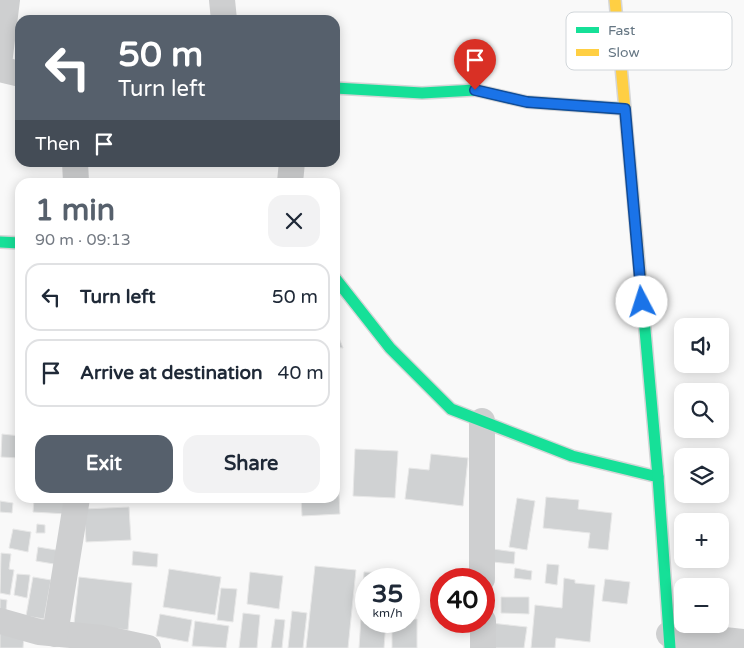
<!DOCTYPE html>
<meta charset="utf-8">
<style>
body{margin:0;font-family:"Varela Round",sans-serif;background:#f2f2f3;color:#1f2937;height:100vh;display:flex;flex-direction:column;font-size:19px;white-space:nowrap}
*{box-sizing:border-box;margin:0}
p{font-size:16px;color:#747a83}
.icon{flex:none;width:28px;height:28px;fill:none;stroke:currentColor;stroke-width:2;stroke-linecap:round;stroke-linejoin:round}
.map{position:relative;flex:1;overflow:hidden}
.sheet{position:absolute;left:15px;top:178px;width:325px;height:325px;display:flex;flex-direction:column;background:#fff;border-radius:15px;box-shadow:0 2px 12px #0003}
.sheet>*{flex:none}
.hud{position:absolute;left:15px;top:15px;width:325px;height:152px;border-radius:15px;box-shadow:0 2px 12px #0003;background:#56606c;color:#fff;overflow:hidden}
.tools{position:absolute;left:674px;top:318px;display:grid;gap:10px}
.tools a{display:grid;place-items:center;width:55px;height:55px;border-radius:10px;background:#fff;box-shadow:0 2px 12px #0003;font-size:25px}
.speed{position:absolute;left:355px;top:568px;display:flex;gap:10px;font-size:25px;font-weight:700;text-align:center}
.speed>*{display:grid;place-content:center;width:65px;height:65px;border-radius:50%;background:#fff;box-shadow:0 2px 12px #0003;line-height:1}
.speed small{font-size:12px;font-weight:400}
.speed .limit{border:8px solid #d22;background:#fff;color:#111}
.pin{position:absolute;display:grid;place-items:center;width:42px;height:42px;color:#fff;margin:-51px -21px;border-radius:50% 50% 50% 0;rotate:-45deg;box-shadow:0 0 5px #0007}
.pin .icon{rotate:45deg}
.me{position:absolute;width:55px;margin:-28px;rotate:355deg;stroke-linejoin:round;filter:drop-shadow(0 0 4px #0008)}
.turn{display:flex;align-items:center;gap:18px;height:105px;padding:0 20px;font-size:22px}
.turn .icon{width:65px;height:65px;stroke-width:2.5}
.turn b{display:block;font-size:35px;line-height:42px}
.then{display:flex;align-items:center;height:48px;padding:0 20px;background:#0003;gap:10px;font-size:19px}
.round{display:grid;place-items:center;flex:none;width:52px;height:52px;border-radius:15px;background:#f2f2f3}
.headline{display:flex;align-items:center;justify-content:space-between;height:85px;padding:0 20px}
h1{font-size:30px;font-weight:700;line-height:38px;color:#56606c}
.cta{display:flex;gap:10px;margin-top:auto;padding:10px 20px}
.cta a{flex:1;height:58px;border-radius:15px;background:#56606c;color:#fff;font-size:20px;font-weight:700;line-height:58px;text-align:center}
.cta a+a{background:#f2f2f3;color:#1f2937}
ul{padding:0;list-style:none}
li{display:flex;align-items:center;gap:15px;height:68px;margin:0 10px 8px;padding:0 10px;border:2px solid #e0e1e3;border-radius:15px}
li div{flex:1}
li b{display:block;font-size:19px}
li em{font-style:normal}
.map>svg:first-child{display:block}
.building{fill:#d0d2d3;stroke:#e8e8e8}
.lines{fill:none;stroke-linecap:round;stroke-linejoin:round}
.fast-casing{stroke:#d5d6d7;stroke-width:14}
.slow-casing{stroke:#d5d6d7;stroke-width:14}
.street{stroke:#cecfd0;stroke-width:26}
.fast{stroke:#16e098;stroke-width:11}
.slow{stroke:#ffcf43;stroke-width:11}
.route-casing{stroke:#114b97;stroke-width:12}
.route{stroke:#1a73e8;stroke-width:9}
.key{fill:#fff;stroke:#d1d6da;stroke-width:1}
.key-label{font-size:14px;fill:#657683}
</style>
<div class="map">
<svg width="744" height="648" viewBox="0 0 744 648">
<rect width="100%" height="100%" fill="#f9f9f9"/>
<g class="building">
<polygon points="335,328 343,348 335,347"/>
<polygon points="2,434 20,436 20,458 1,457"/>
<polygon points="336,436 340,514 302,516 301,498 335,498"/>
<polygon points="355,449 398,451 395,498 353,496"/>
<polygon points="431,454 468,458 463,506 405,499 409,468 429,470"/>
<polygon points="19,471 20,471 20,493 16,492"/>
<polygon points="546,497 579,500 578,509 612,513 608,550 588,548 590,533 543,528"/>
<polygon points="122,498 157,498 157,500 123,501"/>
<polygon points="164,498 213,498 213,502 163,501"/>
<polygon points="517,498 535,501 527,550 509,547"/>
<polygon points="34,499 68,502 67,514 33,512"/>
<polygon points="0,501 13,503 12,513 0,512"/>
<polygon points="129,507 131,540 86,542 84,509"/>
<polygon points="37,524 45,525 45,533 36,533"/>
<polygon points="13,529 31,532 28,552 9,548"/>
<polygon points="38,547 62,551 60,565 36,561"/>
<polygon points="493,549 515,552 514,564 492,562"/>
<polygon points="133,551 158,554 157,567 132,565"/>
<polygon points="1,553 11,554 9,569 14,570 10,595 0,593"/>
<polygon points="547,564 559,565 557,585 545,583"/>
<polygon points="315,566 356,570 348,648 306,648"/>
<polygon points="515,568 532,571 531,580 514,578"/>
<polygon points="169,569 221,577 215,615 163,607"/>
<polygon points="250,572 283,576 279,609 247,604"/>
<polygon points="364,572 389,573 388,579 366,579 366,621 386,621 384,648 359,648"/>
<polygon points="17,574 30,575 27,598 14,595"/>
<polygon points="33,577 51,580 44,619 26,616"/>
<polygon points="79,577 132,583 128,630 74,624"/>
<polygon points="564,578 575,580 575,583 595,585 590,642 556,638 555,648 531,648 535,605 562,608"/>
<polygon points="605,579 630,582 627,604 602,601"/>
<polygon points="221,588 237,589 233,622 217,620"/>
<polygon points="501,597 529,597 529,614 501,613"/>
<polygon points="0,599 7,600 6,611 0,611"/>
<polygon points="292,611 307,613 303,648 288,648"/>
<polygon points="243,613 260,615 257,648 239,648"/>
<polygon points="160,614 192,620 188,642 156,636"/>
<polygon points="275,619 285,620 282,648 271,648"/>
<polygon points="409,619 417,619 417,648 392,648 392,621 409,621"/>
<polygon points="195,621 229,626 226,648 192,646"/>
<polygon points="491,623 527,627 524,648 487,648"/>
<polygon points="0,634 24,636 23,648 0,648"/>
</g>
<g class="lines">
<g class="fast-casing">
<g id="fast">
<polyline points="335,88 422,93 475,90 527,102 625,109"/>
<polyline points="0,242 20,243"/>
<polyline points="335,278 390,348 451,409 572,456 658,477 670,648"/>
<polyline points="642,296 658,477"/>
</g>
</g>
<g class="slow-casing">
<polyline id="slow" points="615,0 642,296"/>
</g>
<g class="street">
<polyline points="222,0 224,20"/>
<polyline points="0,56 7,0"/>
<polyline points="0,69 20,74"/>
<polyline points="75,162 76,182"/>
<polyline points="290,182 292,162"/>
<polyline points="482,421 482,579"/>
<polyline points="0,621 39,632 102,638 148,648"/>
<polyline points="483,621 483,648"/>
<polyline points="55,634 77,498"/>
<polyline points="669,634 744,642"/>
</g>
<use href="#fast" class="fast"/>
<use href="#slow" class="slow"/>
</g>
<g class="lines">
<g class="route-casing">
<polyline id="route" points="475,90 527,102 625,109 642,302"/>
</g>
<use href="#route" class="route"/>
</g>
<rect x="566" y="12" width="166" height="58" rx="8" class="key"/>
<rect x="576" y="27" width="23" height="6" fill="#16e098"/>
<rect x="576" y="49" width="23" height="7" fill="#ffcf43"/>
<g class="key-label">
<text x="608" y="35">Fast</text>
<text x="608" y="57">Slow</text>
</g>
</svg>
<div class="tools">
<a><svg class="icon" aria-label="sound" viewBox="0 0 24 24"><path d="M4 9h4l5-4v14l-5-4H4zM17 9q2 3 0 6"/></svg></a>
<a><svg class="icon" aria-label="search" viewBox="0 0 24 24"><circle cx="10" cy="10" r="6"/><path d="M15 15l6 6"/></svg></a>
<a><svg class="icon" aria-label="layers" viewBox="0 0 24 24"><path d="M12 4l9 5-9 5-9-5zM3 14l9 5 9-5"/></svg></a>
<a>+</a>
<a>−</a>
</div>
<div class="speed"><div>35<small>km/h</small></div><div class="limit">40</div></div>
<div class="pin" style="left:475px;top:90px;background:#d93025"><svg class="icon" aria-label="arrive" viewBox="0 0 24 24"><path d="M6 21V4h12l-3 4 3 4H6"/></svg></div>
<svg class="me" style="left:642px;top:302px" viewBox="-20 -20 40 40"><circle r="19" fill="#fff"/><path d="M0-13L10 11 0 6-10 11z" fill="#1a73e8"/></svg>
<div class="hud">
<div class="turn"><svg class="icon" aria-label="left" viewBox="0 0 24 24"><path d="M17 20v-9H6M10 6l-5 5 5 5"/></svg><div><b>50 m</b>Turn left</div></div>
<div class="then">Then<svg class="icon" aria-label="arrive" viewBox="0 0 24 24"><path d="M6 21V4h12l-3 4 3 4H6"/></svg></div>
</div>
<section class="sheet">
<div class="headline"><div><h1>1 min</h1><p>90 m · 09:13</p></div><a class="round"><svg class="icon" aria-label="close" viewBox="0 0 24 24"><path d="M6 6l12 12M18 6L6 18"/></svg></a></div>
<ul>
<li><svg class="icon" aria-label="left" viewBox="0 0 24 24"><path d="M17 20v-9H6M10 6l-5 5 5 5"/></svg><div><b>Turn left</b></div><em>50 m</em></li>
<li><svg class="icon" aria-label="arrive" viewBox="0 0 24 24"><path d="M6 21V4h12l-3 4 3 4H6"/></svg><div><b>Arrive at destination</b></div><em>40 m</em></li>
</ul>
<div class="cta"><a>Exit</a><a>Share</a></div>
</section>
</div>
